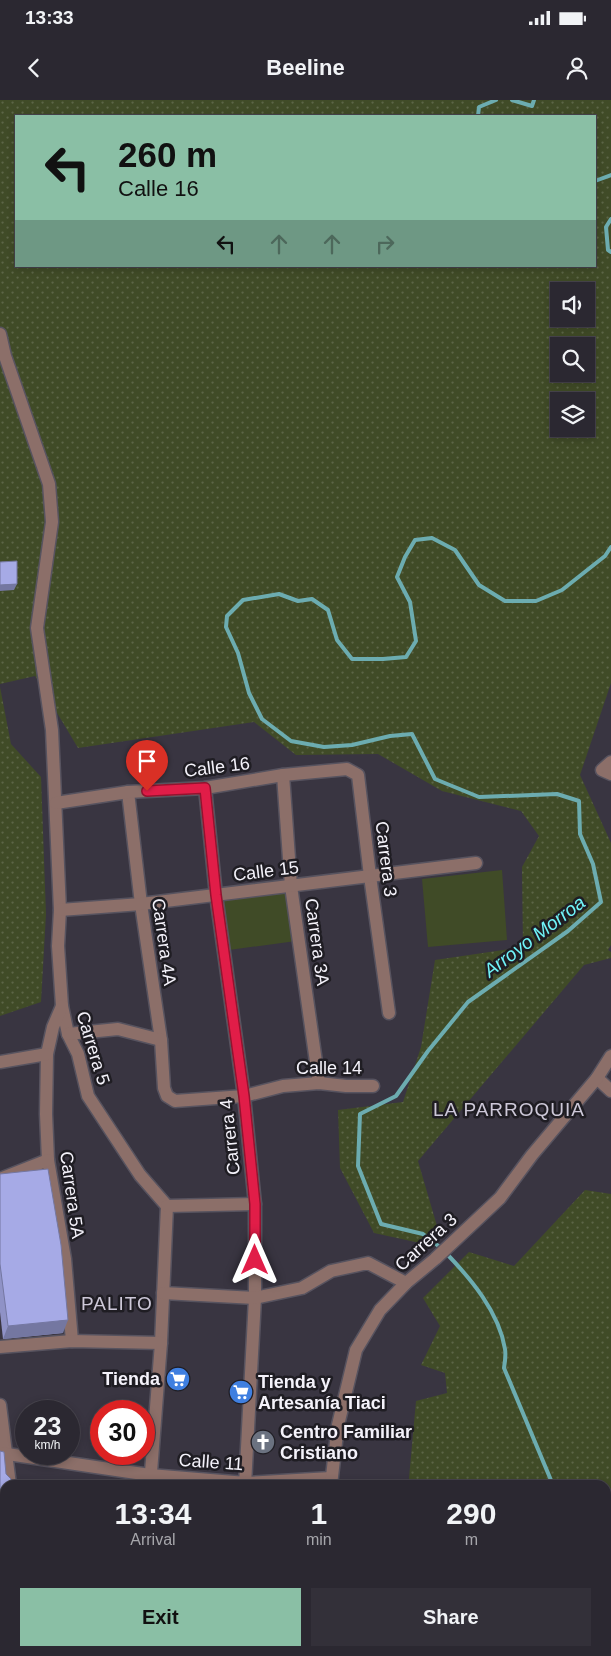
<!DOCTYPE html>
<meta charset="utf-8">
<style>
body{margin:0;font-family:Helvetica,sans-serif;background:#333039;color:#f1f3f6;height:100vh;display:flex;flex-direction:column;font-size:19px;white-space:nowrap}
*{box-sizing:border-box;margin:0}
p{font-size:16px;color:#a6a6ab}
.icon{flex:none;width:28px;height:28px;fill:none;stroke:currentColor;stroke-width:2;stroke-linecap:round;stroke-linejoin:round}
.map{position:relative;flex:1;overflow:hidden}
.panel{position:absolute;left:0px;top:1380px;width:611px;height:176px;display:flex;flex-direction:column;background:#2b2831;border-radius:15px 15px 0 0;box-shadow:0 2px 8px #0003,0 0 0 1px #47444d}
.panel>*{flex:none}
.top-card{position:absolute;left:15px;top:15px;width:581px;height:152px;border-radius:0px;box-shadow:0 2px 8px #0003,0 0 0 1px #47444d;background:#8abfa5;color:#111;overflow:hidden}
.tools{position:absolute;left:550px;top:182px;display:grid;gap:10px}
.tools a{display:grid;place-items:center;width:45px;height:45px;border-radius:0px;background:#2b2831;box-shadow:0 2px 8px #0003,0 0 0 1px #47444d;font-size:25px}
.speed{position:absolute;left:15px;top:1300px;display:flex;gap:10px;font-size:25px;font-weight:700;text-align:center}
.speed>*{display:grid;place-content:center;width:65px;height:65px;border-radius:50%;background:#2b2831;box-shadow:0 2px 8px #0003,0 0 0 1px #47444d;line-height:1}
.speed small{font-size:12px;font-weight:400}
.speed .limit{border:8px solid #d22;background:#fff;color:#111}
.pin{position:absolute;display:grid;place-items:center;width:42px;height:42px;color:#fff;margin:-51px -21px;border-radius:50% 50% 50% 0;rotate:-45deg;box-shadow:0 0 5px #0007}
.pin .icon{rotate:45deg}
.me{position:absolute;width:55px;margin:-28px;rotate:0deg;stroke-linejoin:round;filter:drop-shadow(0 0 4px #0008)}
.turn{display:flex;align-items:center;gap:18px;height:105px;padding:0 20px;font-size:22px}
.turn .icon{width:65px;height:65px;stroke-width:2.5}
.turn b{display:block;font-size:35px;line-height:42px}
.lanes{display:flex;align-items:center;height:48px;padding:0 20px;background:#0003;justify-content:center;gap:25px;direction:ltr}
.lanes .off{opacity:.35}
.eta{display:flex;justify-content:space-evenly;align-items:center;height:85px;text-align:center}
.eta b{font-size:30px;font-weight:700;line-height:35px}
.button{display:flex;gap:10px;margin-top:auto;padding:10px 20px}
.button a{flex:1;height:58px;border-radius:0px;background:#8abfa5;color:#111;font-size:20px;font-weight:700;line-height:58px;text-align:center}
.button a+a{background:#333039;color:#f1f3f6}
.status{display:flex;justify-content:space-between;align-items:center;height:35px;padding:0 25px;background:#2b2831;direction:ltr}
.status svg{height:14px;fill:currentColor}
header{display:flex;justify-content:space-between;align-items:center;height:65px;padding:0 20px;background:#2b2831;font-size:22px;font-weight:700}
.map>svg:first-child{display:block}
.grass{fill:url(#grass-dots);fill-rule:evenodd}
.park{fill:#404b27}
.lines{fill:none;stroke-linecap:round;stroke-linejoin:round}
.stream{stroke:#6cacb0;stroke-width:4}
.minor-casing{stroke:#57535f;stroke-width:15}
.minor{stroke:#8c6f69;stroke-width:12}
.wall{fill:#8f92c6}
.shaded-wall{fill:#7477a1}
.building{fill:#a6aae6;stroke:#7477a1}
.route-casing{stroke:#92132f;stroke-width:12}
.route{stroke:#e11d48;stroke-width:9}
.labels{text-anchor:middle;stroke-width:5;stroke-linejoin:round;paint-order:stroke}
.street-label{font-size:18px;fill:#f4f2fa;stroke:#1f1d23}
.poi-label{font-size:18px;font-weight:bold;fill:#f4f2fa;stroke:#1f1d23;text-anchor:start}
.water-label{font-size:19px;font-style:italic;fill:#70f4f8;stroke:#1f1d23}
.neighbourhood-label{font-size:19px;letter-spacing:1px;fill:#cdc8d8;stroke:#1f1d23}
</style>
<div class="status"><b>13:33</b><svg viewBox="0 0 49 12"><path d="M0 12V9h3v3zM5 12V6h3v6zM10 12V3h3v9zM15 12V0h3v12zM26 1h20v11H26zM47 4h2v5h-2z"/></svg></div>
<header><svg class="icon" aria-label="back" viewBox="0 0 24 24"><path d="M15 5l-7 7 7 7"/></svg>Beeline<svg class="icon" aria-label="person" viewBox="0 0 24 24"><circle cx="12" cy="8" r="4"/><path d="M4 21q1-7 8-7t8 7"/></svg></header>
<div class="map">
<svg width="611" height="1556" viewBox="0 0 611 1556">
<defs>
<pattern id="grass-dots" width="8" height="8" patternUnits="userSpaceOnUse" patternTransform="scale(1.25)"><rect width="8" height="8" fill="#404b27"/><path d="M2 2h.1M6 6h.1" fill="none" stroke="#5c6547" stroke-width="1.8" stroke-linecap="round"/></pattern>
</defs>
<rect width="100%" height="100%" fill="#393541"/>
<g class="grass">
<path d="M0 0H611V583L580 675 611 743V845L608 850 611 852V858L584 865 418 1061 437 1126 420 1143 374 1133 340 1068 338 1010 403 1002 421 947 435 860 523 847 522 767 539 736 521 711 442 691 378 654 296 655 254 622 78 648 35 576 0 584ZM16 16H595V166H16ZM559 191H586V219H559ZM559 246H586V274H559ZM559 301H586V329H559Z"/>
<polygon points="0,587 11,644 41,677 46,814 41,902 0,916"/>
<polygon points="585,1090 611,1094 611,1556 533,1556 534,1551 606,1551 606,1385 410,1385 409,1378 416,1301 447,1293 445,1273 421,1265 440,1226 423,1198 469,1152 514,1166"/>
</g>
<g class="park">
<polygon points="502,770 507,840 428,847 422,779"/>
<polygon points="290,792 296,841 229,850 222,800"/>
</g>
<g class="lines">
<g class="stream">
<polyline points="512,0 532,6 534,0"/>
<polyline points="478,16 479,7 496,0"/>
<polyline points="595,81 611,75"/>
<polyline points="611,119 606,127 608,150 611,152"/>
<polyline points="441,1148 423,1134 381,1124 358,1066 360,1014 396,996 428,951 468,902 568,831 601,802 593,764 580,734 579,701 557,694 479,697 435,679 412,634 390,636 352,645 324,647 291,641 262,619 249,593 238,553 226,527 227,516 243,500 279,494 298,501 312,499 328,510 337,540 352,559 383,559 406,557 416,541 410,502 397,477 405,457 415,440 432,438 455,450 479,485 505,501 536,501 562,490 605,456 611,447"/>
<path d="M446 1153C471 1179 499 1212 505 1249 506 1255 505 1262 504 1268L553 1385"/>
<polyline points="606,1519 611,1530"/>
</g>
<g class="minor-casing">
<g id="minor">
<polyline points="0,234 5,256 49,384 52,422 37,528 52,630 60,810 58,846 62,906 68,934 78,954 88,996 140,1075 167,1106 161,1243 150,1385"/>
<polyline points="611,662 602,670 611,674"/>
<polyline points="283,675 291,786 319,983"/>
<polyline points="205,688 216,795 244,996 255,1104 255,1198 245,1385"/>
<polyline points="128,692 141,804 161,940 164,988 167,996 175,1001 244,996 283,986 319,983 346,986 373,986"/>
<polyline points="56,703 128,692 205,688 283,675 347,669 358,675 370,776 389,913"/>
<polyline points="60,810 141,804 476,763"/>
<polyline points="62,906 53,927 47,954 46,1014 48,1060 65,1159 72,1241"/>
<polyline points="68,934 118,929 161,940"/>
<polyline points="0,962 47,954"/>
<polyline points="597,978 611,991"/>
<polyline points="0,1079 48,1060"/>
<polyline points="167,1106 255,1104"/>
<polyline points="163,1193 255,1198 302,1188 331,1171 368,1163 406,1183"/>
<polyline points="0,1247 72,1241 161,1243"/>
<polyline points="0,1305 10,1385"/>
<polyline points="0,1353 150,1375 246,1383 331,1378"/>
<polyline points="331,1385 338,1325 356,1250 380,1210 406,1183 435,1159 500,1098 532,1055 597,978 611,956"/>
<polyline points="0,1483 5,1482"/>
<polyline points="30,1551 31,1556"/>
<polyline points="145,1551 145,1556"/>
<polyline points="237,1556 237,1551"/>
<polyline points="331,1556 331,1551"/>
</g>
</g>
<use href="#minor" class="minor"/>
</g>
<polygon class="wall" points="0,1074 63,1233 3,1239 0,1212"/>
<g class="shaded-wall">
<polygon points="17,484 14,490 0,491 0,485"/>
<polygon points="68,1220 63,1233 3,1239 8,1226"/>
<polygon points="0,1462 5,1462 5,1475 0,1474"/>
</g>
<g class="building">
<polygon points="17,461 17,484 0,485 0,462"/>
<polygon points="48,1069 61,1145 68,1220 8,1226 0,1164 0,1074"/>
<polygon points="0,1351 4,1352 6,1374 11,1379 11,1385 5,1385 5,1462 0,1462"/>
</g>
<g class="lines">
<g class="route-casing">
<polyline id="route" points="147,691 205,688 216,795 244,996 255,1104 255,1160"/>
</g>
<use href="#route" class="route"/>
</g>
<defs>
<g id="supermarket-disc" transform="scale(1.25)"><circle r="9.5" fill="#3f7fe0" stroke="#1f1d23"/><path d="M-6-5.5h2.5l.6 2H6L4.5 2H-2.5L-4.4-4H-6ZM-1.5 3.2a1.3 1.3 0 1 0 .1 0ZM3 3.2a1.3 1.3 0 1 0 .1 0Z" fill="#fff"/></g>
<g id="church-disc" transform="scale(1.25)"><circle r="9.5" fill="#6b7280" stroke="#1f1d23"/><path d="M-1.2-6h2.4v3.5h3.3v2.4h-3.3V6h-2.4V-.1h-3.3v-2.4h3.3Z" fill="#fff"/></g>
</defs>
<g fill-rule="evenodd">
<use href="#supermarket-disc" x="178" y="1279"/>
<use href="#supermarket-disc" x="241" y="1292"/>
<use href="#church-disc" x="263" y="1342"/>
</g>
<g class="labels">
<g class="street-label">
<text transform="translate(217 667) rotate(-7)" y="6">Calle 16</text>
<text transform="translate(386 759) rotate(83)" y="6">Carrera 3</text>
<text transform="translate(266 771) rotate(-7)" y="6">Calle 15</text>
<text transform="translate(164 842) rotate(82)" y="6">Carrera 4A</text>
<text transform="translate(317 842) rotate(82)" y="6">Carrera 3A</text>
<text transform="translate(93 948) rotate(73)" y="6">Carrera 5</text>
<text x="329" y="974">Calle 14</text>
<text transform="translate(230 1037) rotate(-96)" y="6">Carrera 4</text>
<text transform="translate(72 1095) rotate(82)" y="6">Carrera 5A</text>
<text transform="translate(426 1142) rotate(-42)" y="6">Carrera 3</text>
<text transform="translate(211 1362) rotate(4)" y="6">Calle 11</text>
</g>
<g class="poi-label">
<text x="160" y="1285" text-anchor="end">Tienda</text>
<text x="258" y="1288">Tienda y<tspan x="258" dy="21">Artesanía Tiaci</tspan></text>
<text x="280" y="1338">Centro Familiar<tspan x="280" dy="21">Cristiano</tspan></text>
</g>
<g class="water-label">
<text transform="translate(534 836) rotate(-37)" y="7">Arroyo Morroa</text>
</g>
<g class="neighbourhood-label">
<text x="509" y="1016">LA PARROQUIA</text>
<text x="117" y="1210">PALITO</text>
</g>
</g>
</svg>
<div class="tools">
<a><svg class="icon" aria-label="sound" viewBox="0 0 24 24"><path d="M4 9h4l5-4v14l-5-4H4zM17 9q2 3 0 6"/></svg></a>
<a><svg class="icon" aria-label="search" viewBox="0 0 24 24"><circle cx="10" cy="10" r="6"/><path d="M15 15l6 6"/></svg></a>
<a><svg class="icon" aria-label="layers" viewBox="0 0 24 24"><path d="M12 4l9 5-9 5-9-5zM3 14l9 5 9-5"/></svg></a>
</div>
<div class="speed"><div>23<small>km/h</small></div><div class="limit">30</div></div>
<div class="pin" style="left:147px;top:691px;background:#d93025"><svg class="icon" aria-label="arrive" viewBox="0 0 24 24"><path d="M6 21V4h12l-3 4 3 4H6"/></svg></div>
<svg class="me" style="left:255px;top:1160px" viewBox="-20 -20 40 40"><path d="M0-17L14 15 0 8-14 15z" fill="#e11d48" stroke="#fff" stroke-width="4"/></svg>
<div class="top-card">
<div class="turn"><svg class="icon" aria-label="left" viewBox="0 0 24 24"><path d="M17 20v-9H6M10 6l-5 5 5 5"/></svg><div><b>260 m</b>Calle 16</div></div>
<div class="lanes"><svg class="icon" aria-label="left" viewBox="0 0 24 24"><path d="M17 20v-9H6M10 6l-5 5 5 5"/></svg><svg class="icon off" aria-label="ahead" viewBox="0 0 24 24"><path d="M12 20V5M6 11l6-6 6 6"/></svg><svg class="icon off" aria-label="ahead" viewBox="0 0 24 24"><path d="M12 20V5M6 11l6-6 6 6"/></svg><svg class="icon off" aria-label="right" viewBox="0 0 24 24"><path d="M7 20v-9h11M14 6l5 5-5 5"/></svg></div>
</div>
<section class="panel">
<div class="eta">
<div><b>13:34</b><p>Arrival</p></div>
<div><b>1</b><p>min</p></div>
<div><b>290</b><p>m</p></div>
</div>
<div class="button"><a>Exit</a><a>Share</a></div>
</section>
</div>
